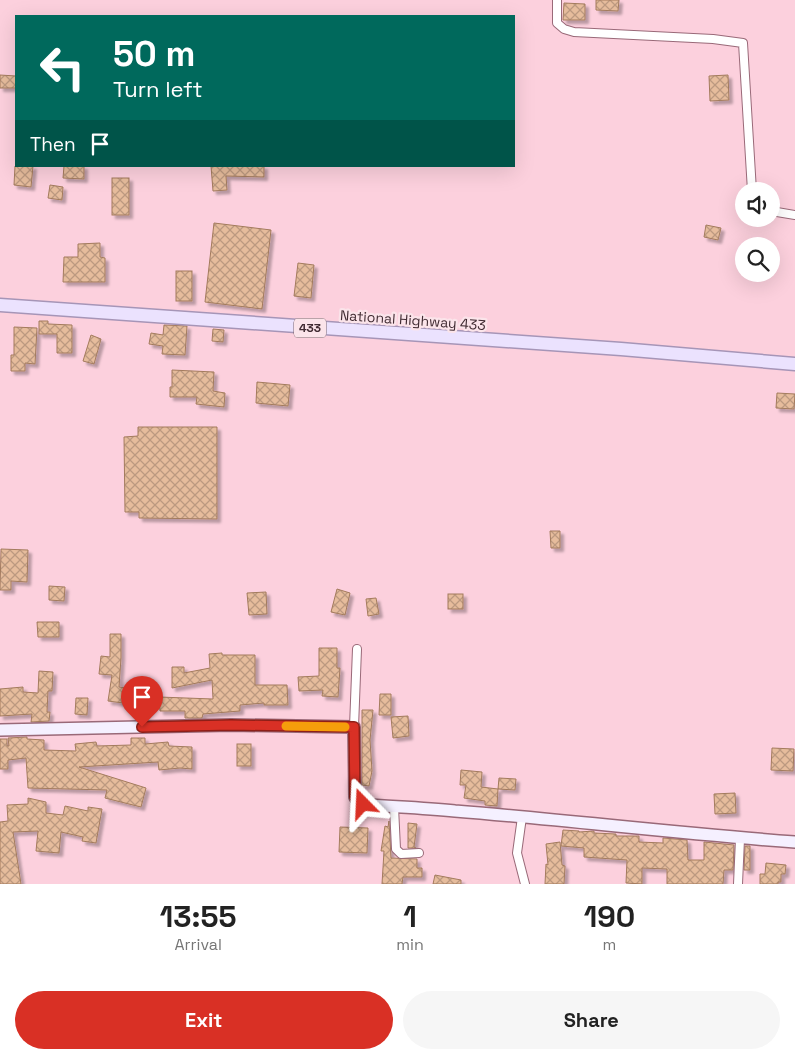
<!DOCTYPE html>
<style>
body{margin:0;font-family:"Space Grotesk",sans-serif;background:#f6f6f6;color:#222;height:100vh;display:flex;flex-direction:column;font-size:19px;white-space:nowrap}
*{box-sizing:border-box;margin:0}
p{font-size:16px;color:#767676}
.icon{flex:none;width:28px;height:28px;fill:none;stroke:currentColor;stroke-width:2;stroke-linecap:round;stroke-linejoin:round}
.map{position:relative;height:884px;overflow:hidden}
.panel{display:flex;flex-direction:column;background:#fff;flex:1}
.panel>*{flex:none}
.hud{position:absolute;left:15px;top:15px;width:500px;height:152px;border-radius:0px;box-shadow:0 5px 20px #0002;background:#00695c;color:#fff;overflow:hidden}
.buttons{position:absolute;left:735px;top:182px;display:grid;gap:10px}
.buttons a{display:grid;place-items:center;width:45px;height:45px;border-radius:50%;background:#fff;box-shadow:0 5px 20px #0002;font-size:25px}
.pin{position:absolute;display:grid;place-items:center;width:42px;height:42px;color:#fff;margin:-51px -21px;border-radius:50% 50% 50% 0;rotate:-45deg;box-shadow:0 0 5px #0007}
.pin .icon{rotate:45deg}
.me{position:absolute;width:55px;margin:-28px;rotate:339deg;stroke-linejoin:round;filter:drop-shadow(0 0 4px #0008)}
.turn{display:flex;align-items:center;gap:18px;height:105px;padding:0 15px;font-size:22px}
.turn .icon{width:65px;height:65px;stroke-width:2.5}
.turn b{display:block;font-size:35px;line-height:42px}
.then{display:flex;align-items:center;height:48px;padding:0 15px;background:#0003;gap:10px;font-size:19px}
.eta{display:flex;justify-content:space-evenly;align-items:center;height:85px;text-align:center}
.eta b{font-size:30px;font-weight:700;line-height:35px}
.cta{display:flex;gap:10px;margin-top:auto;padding:10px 15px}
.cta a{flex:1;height:58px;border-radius:30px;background:#d93025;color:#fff;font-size:20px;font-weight:700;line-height:58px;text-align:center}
.cta a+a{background:#f6f6f6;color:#222}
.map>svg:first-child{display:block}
.building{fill:url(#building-cross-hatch);stroke:#a37b5d;filter:url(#shadow)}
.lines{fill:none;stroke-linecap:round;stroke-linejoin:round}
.street-casing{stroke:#996978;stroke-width:10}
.secondary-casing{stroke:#996978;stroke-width:14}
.primary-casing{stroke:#a695b7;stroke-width:15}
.street{stroke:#fff;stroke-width:8}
.secondary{stroke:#f5f0ff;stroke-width:11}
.primary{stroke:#ebe2fe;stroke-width:12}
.route-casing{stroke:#8d1f18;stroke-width:12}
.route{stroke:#d93025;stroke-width:9}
.slow{stroke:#f59e0b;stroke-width:9}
.labels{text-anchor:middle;stroke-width:4.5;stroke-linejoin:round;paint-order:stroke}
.shield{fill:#fbe4ea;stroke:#786269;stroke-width:1}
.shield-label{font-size:12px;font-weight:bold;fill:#402b32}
.street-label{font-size:14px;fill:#402b32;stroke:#fbe4ea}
</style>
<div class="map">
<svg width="795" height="884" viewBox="0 0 795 884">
<defs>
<pattern id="building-cross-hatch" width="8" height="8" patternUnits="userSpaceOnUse" patternTransform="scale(1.25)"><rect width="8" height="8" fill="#e6bc9c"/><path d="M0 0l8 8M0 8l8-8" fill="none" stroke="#bc9980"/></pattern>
<filter id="shadow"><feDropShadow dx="3.5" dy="3.5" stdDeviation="1" flood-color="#0004"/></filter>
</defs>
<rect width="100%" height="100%" fill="#fcd0dd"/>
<g class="building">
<polygon points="596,0 619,0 618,11 596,10"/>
<polygon points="564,3 585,4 585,20 563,20"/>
<polygon points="0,75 16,76 16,88 0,88"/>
<polygon points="728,75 729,100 710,101 709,76"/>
<polygon points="15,166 33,166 31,187 14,185"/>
<polygon points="64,166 84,166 84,179 63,178"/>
<polygon points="211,166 264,166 264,177 226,176 227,190 213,191"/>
<rect x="112" y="178" width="17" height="37"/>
<polygon points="50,185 63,187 62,200 48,198"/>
<polygon points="214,223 271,230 262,309 205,302"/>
<polygon points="706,225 721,228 718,240 704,237"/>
<polygon points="100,243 100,257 105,258 105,282 63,282 64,257 78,257 78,244"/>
<polygon points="298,263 314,265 311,298 294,296"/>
<rect x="176" y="271" width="16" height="30"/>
<polygon points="39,321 48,321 48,324 72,325 72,353 57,353 57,334 39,334"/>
<polygon points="164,325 187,326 185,355 162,354 163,346 149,344 151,333 163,335"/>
<polygon points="14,327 37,328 35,364 25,363 25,371 11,371 11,355 14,355"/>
<polygon points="213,329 224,330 223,342 212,341"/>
<polygon points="91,335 101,339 94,364 83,361"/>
<polygon points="172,370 214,372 213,391 225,393 224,407 196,404 197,397 170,397 170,387 172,387"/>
<polygon points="257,382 290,385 288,406 256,403"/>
<polygon points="777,393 795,394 794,409 776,408"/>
<polygon points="138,427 217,427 217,519 139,518 139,512 125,512 124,437 138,436"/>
<polygon points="550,531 560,531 560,548 551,548"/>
<polygon points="1,549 28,550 27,582 11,581 11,590 0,590"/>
<polygon points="49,586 65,587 64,601 49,600"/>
<polygon points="337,589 350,593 345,615 331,612"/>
<polygon points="266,592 267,614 249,615 247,593"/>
<rect x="448" y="594" width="15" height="15"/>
<polygon points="376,598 379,614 368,616 366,599"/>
<polygon points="37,622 59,622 59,637 38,637"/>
<polygon points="110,634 121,634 121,658 119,687 125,688 123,703 108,701 112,675 99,674 101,656 110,657"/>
<polygon points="319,648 337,648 337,668 340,668 338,697 322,696 323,690 299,691 298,677 319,676"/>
<polygon points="222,653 222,655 255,655 255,685 287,685 288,705 264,705 264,703 240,705 240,711 203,714 202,718 185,718 185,711 160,711 159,697 213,699 212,680 172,688 172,667 184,667 184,673 210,668 209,654"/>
<polygon points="39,671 53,672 52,691 48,691 47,712 50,712 49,721 31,722 32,714 0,716 0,689 23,687 23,692 38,693"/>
<polygon points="380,694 391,694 391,715 379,715"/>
<polygon points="76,698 88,698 87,715 75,714"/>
<polygon points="362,710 373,710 370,740 372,771 369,786 362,785"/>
<polygon points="408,716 409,736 393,738 391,717"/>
<polygon points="27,737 27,739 44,740 44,750 76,751 75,744 96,742 97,746 131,745 131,738 145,738 145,744 168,742 169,746 192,747 192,769 180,768 159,770 158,762 79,767 146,788 141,807 105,798 107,790 28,788 26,758 8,760 8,769 0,769 0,739 7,739 7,746 9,746 8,738"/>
<rect x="237" y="744" width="14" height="22"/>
<polygon points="772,748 794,749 793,771 771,770"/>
<polygon points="461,770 482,772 481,787 498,789 497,806 485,805 485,801 464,798 466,785 460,785"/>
<polygon points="499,778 516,779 515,790 498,789"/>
<polygon points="735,793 736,813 715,814 714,794"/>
<polygon points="28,798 46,802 46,813 63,815 65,806 88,811 88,807 102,809 96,843 82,841 83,837 61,832 59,853 36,851 38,831 13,832 21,884 0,884 0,822 8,821 7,805 28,804"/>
<polygon points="389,821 391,858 417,859 417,868 422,868 422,877 403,877 402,884 382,884 384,851 381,851 385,826 388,827"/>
<polygon points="408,823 417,824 414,847 416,848 408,848"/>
<polygon points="340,827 368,828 367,853 339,852"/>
<polygon points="563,830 579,831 579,832 594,831 594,833 616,834 616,836 639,836 639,842 663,843 663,838 687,840 688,860 704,860 704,842 734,845 733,870 724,870 723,884 667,884 667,869 642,868 642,884 626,883 627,860 584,857 584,848 561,846"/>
<polygon points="560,842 562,865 565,866 564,884 545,884 546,864 548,865 546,844"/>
<polygon points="745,846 750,846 750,870 744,870"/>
<polygon points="766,863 786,865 785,874 781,874 781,882 778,882 778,884 760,884 760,874 765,874"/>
<polygon points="435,875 461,880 461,884 433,884"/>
</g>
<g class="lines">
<g class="street-casing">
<g id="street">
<polyline points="557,0 557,23 564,29 574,32 713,39 743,43 752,191"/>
<polyline points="771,211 795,215"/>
<polyline points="354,727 357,649"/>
<polyline points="394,807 396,849 401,854 419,853"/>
<polyline points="522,817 517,853 525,884"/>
<polyline points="738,884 740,839"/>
</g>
</g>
<g class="secondary-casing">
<path id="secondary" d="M0 730 231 725 354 727 355 797 358 802 368 805C397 807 426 808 455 811 568 820 682 834 795 842"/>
</g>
<g class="primary-casing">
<polyline id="primary" points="0,305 621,349 795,364"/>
</g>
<use href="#street" class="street"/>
<use href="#secondary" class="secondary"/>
<use href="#primary" class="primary"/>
</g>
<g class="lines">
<g class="route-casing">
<polyline id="route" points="142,727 231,725 354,727 355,797 358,802 363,804"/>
</g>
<use href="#route" class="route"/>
<polyline class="slow" points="286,726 345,727"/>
</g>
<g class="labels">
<rect class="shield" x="294" y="318.5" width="32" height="19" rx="4"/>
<g class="shield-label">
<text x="310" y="332">433</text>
</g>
<g class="street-label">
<text transform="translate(413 320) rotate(4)" y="5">National Highway 433</text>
</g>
</g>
</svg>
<div class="buttons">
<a><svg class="icon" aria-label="sound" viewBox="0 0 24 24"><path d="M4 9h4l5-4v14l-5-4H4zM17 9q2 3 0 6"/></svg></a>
<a><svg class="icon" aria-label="search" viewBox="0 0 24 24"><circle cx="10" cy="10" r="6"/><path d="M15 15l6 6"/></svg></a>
</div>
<div class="pin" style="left:142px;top:727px;background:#d93025"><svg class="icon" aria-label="arrive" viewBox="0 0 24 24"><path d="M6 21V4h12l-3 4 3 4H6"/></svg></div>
<svg class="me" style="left:363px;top:804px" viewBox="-20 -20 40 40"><path d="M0-17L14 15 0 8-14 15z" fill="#d93025" stroke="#fff" stroke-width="4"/></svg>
<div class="hud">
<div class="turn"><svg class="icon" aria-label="left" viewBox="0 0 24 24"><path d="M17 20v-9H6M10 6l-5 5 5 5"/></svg><div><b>50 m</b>Turn left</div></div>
<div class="then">Then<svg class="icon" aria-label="arrive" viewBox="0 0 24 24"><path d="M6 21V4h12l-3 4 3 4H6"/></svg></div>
</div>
</div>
<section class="panel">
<div class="eta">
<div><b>13:55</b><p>Arrival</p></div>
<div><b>1</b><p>min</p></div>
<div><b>190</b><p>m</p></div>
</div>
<div class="cta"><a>Exit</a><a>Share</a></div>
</section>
